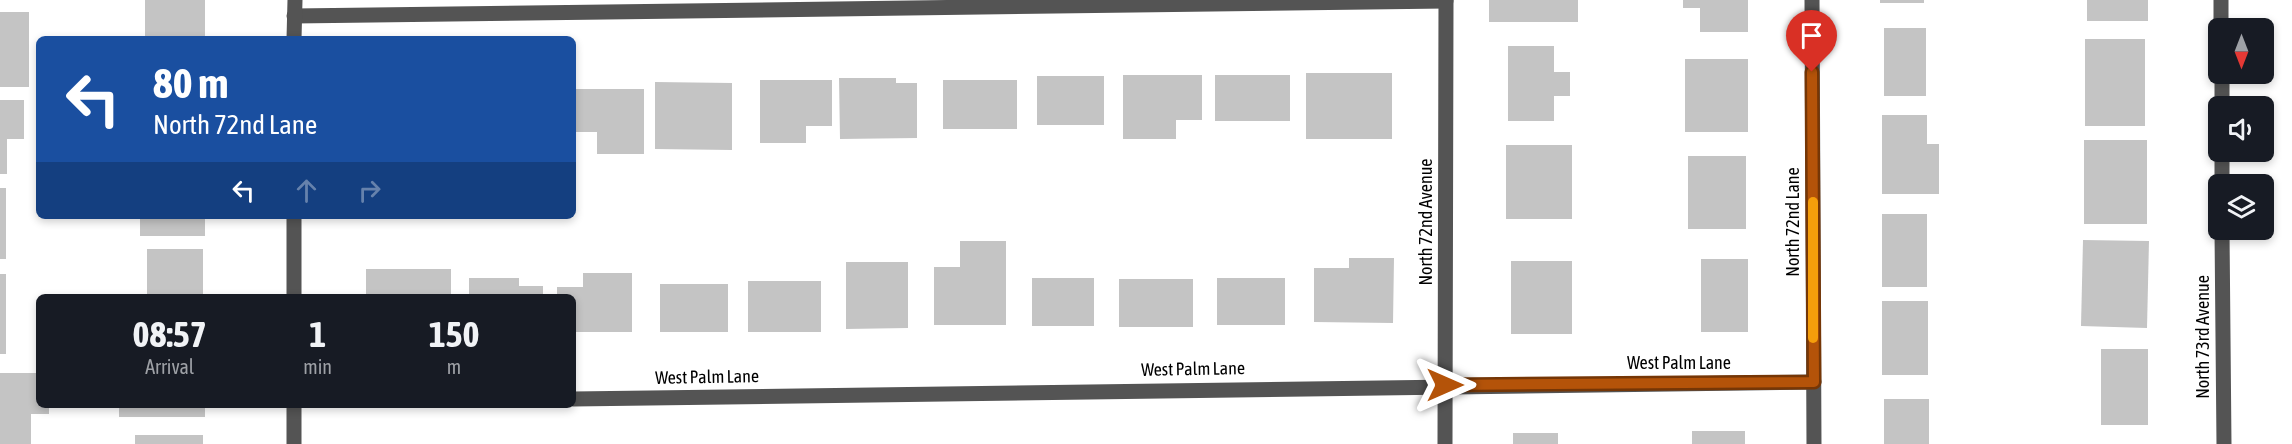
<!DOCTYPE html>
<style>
body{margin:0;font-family:"Asap Condensed",sans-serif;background:#242831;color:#f1f3f6;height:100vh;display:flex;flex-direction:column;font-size:22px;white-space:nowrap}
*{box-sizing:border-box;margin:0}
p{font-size:20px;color:#9ea1a6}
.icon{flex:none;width:33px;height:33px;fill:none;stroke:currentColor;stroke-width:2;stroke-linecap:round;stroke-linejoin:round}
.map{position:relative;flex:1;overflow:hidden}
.panel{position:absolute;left:36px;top:294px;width:540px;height:114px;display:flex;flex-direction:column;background:#171b24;border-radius:9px;box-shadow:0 3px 9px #0003}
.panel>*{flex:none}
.top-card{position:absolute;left:36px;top:36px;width:540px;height:183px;border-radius:9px;box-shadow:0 3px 9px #0003;background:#1a4fa0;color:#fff;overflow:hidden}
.needle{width:39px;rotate:180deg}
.buttons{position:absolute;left:2208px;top:18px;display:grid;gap:12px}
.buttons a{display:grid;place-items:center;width:66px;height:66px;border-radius:9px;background:#171b24;box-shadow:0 3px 9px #0003;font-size:30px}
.pin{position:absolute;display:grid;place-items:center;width:51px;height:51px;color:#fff;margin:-62px -26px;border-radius:50% 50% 50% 0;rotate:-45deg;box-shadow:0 0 6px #0007}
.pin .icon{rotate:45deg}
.me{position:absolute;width:66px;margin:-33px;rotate:90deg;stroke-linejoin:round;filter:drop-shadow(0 0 4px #0008)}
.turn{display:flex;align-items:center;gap:21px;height:126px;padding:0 18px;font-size:27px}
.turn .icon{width:78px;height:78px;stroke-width:2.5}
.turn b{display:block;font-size:42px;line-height:51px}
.lanes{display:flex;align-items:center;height:57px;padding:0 18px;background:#0003;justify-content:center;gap:30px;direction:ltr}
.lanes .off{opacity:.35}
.eta{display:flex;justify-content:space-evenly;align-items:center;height:102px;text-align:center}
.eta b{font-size:36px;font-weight:700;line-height:42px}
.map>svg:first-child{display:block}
.building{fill:#c4c4c4}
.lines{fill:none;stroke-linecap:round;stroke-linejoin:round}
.minor{stroke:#545454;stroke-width:15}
.route-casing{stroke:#753606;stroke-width:15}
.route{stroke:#b45309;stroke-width:10}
.slow{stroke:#f59e0b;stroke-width:10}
.labels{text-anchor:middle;stroke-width:4.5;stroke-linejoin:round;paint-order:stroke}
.street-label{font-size:18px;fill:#000;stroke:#fff}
</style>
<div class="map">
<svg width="2292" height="444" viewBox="0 0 2292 444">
<rect width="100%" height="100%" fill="#fff"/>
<g class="building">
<rect x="145" y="0" width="60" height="39"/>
<rect x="1489" y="0" width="89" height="22"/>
<polygon points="1683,0 1748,0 1748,32 1700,32 1700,8 1683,8"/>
<rect x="1880" y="0" width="44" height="3"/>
<rect x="2087" y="0" width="61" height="21"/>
<rect x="0" y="12" width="29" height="75"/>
<rect x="1884" y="28" width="42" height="68"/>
<rect x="2085" y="39" width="60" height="87"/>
<polygon points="1508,46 1554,46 1554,72 1570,72 1570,96 1554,96 1554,121 1508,121"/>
<rect x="1685" y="59" width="63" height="73"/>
<rect x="1306" y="73" width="86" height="66"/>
<polygon points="1123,75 1202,75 1202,120 1176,120 1176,139 1123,139"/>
<rect x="1215" y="75" width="75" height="46"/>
<rect x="1037" y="76" width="67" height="49"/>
<polygon points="839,78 896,78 896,83 917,83 917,138 840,139"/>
<polygon points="760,80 832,80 832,126 806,126 806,143 760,143"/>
<rect x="943" y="80" width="74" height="49"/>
<polygon points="655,82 732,83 732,150 655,149"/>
<polygon points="573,89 644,89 644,154 597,154 597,132 573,132"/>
<polygon points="0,100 24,100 24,139 7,139 7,174 0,174"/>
<polygon points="1882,115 1927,115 1927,144 1939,144 1939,194 1882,194"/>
<rect x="2084" y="140" width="63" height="84"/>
<rect x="1506" y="145" width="66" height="74"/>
<rect x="1688" y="156" width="58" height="73"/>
<rect x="0" y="188" width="6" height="71"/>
<rect x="1882" y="214" width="45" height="73"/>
<rect x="140" y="216" width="65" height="20"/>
<polygon points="2083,240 2149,241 2147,328 2081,326"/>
<polygon points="960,241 1006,241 1006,325 934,325 934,267 960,267"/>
<rect x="147" y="249" width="56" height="48"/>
<polygon points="1349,258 1394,258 1393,323 1314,322 1314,268 1349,268"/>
<rect x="1701" y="259" width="47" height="73"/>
<rect x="1511" y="261" width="61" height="73"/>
<polygon points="846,262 908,262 908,328 846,329"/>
<rect x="366" y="269" width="85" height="28"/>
<polygon points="583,273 632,273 632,332 573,332 573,297 557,297 557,287 583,287"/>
<rect x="0" y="274" width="6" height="80"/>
<polygon points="469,278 519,278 519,286 543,286 543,297 469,297"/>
<rect x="1032" y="278" width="62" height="48"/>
<rect x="1217" y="278" width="68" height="47"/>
<rect x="1119" y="279" width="74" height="48"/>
<rect x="748" y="281" width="73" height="51"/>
<rect x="660" y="284" width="68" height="48"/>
<rect x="1882" y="301" width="46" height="74"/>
<rect x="2101" y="349" width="47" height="76"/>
<polygon points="0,373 39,373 39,405 49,405 49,414 31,414 31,444 0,444"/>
<rect x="1884" y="399" width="45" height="45"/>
<rect x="119" y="405" width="86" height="12"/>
<rect x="1692" y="431" width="53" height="13"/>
<rect x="1513" y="433" width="45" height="11"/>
<rect x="135" y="435" width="68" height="9"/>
</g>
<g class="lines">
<g class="minor">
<polyline points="1812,0 1814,444"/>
<polyline points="2221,0 2221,28"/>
<polyline points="294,16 1446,1"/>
<polyline points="294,39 295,0"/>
<polyline points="2222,74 2222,106"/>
<polyline points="2222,152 2222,184"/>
<polyline points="294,216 294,297"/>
<polyline points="2222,230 2224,444"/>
<polyline points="573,399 1814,382"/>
<polyline points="294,444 294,405"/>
<polyline points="1445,444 1446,0"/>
</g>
</g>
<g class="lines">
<g class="route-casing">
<polyline id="route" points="1445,385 1814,382 1812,72"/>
</g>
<use href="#route" class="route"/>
<polyline class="slow" points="1813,202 1813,338"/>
</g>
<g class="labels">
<g class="street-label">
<text transform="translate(1426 222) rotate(-90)" y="6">North 72nd Avenue</text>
<text transform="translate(1793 222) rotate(-90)" y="6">North 72nd Lane</text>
<text transform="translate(2203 337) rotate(-90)" y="6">North 73rd Avenue</text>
<text x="1679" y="369">West Palm Lane</text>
<text transform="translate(1193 369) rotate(-1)" y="6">West Palm Lane</text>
<text transform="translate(707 377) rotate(-1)" y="6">West Palm Lane</text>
</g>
</g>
</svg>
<div class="buttons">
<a><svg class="needle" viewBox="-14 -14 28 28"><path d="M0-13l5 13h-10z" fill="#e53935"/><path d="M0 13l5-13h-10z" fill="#9ea1a6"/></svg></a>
<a><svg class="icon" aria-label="sound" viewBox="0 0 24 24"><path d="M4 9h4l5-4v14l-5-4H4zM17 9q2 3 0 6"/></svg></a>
<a><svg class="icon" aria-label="layers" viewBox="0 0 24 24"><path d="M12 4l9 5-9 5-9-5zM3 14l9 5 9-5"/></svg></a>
</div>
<div class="pin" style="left:1812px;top:72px;background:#d93025"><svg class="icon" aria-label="arrive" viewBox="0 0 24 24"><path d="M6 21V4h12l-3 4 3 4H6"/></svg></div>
<svg class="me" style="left:1445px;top:385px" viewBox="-20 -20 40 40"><path d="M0-17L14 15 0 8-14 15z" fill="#b45309" stroke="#fff" stroke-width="4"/></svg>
<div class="top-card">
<div class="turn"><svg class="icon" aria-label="left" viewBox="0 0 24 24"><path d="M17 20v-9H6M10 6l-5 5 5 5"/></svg><div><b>80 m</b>North 72nd Lane</div></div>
<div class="lanes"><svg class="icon" aria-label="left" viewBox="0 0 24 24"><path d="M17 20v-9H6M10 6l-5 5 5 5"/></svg><svg class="icon off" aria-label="ahead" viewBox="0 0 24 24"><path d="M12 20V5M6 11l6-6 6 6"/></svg><svg class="icon off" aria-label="right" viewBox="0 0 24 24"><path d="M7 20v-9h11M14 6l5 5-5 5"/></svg></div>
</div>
<section class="panel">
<div class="eta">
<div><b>08:57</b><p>Arrival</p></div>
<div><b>1</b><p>min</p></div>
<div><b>150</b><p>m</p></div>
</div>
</section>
</div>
